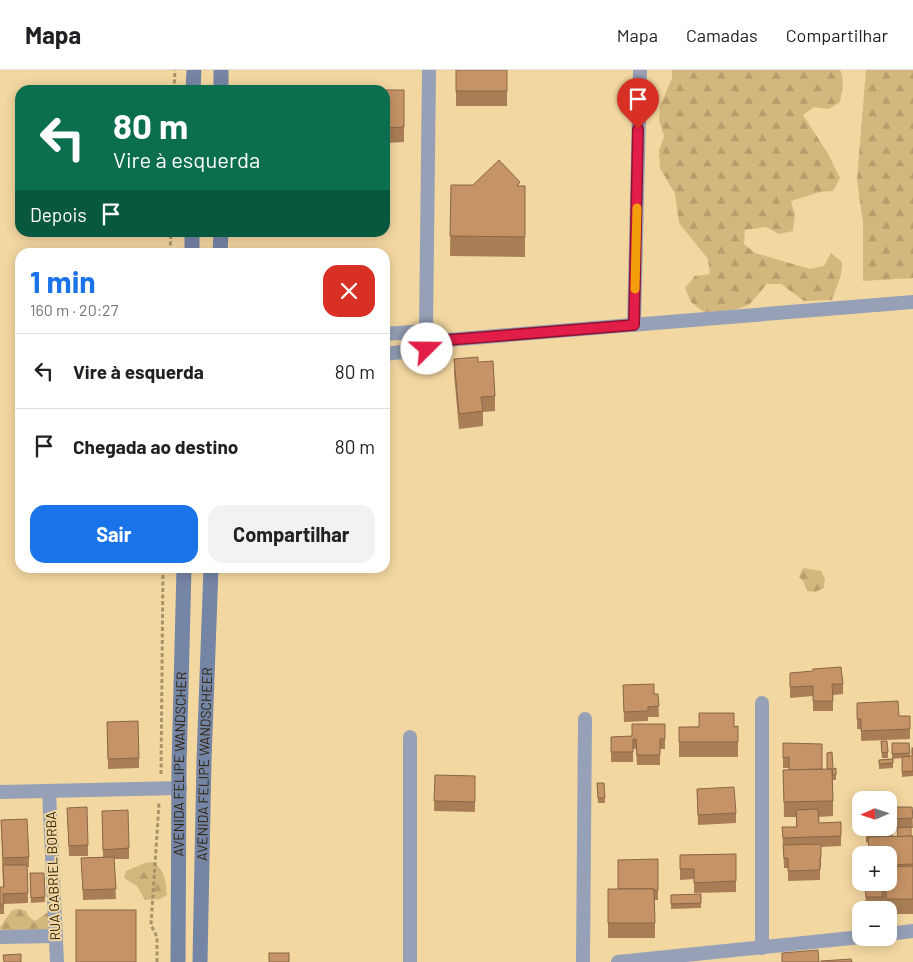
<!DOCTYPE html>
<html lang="pt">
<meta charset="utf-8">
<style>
body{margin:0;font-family:Barlow,sans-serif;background:#f2f2f2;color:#202124;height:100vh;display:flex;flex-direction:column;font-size:19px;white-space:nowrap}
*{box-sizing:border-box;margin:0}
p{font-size:16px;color:#757577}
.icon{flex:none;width:28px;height:28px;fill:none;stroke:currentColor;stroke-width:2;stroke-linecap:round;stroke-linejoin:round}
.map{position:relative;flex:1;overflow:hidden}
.details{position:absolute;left:15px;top:178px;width:375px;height:325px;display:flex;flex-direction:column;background:#fff;border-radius:15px;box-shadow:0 2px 12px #0003}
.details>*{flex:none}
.guide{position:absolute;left:15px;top:15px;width:375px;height:152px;border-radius:15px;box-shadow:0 2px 12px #0003;background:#0b6e4f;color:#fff;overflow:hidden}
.needle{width:32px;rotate:267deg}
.buttons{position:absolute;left:852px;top:721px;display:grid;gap:10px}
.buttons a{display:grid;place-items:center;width:45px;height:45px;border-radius:10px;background:#fff;box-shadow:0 2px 12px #0003;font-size:25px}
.pin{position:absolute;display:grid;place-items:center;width:42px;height:42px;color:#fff;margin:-51px -21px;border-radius:50% 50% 50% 0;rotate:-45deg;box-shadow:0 0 5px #0007}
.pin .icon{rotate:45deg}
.me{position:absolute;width:55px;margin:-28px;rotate:68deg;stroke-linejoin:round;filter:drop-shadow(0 0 4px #0008)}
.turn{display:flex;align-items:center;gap:18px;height:105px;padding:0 15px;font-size:22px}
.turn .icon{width:65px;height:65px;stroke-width:2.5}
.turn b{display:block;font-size:35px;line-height:42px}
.then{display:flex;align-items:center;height:48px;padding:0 15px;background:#0003;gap:10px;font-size:19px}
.round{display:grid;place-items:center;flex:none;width:52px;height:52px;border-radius:15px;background:#f2f2f2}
.head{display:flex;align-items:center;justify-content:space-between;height:85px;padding:0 15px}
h1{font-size:30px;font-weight:700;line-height:38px;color:#1a73e8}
.action{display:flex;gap:10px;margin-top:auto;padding:10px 15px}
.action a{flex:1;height:58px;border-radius:15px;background:#1a73e8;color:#fff;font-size:20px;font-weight:700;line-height:58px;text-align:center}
.action a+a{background:#f2f2f2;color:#202124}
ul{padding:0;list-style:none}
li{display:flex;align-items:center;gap:15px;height:75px;padding:0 15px;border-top:1px solid #e0e0e0}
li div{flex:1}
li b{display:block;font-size:19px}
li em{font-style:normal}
header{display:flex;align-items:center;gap:30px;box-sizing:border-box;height:70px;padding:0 25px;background:#fff;border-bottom:1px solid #e0e0e0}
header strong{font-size:24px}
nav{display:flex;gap:28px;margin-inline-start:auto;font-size:18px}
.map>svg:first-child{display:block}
.forest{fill:url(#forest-firs)}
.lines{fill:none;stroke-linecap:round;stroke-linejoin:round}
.path{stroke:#a89369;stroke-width:3;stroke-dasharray:4 2.5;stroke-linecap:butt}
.street{stroke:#96a1b7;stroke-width:14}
.secondary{stroke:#7585a5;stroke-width:15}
.wall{fill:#a97e57;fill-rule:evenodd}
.building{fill:#c59365;stroke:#8a6747}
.route-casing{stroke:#92132f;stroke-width:12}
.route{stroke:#e11d48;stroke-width:9}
.slow{stroke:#f59e0b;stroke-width:9}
.labels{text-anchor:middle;stroke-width:4;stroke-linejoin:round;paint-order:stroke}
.street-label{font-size:14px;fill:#2f250f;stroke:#f3d7a1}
</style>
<header>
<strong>Mapa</strong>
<nav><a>Mapa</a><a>Camadas</a><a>Compartilhar</a></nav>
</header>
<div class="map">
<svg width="913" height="892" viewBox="0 0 913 892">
<defs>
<pattern id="forest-firs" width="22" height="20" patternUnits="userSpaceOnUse" patternTransform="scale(1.25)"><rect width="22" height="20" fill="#d4b77d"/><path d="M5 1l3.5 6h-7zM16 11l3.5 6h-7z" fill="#b69d6b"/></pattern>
</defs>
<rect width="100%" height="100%" fill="#f3d7a1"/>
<g class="forest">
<path d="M672 0H840C845 10 842 21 840 32L829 39 814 37 803 45 827 82 840 108 833 121 820 122 791 131 795 145 793 161 779 164 766 157 745 160 744 174 755 183 810 199 824 196 831 183 842 192 841 205 832 230 804 231 781 214H767L749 235 734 240 704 242 691 232 685 218 695 206 710 204 708 189 679 153 675 124 660 98 659 81 664 66 659 50 660 36 672 8Z"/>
<polygon points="866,0 913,0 913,208 863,211 863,153 857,110"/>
<polygon points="803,498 821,501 825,509 824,518 815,522 807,521 804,512 799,507"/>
<path d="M153 792C165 800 166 812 167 825L160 829 145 830 137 816 124 808 126 801 145 793Z"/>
<polygon points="19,839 26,841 29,847 35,851 53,839 49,861 3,870 0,857 12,840"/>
</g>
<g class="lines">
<g class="path">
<polyline points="174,20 175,0"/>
<polyline points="170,182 171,162"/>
<polyline points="161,704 163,498"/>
<polyline points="157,892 157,867 151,855 159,733"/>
</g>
<g class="street">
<polyline points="634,255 640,0"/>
<polyline points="385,264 426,261 432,264"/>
<polyline points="427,279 426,261 429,0"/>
<polyline points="385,284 427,279 447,270 913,232"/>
<polyline points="762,633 762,878"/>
<polyline points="410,667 410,892"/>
<polyline points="49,721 57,892"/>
<polyline points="0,722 180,718"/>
<polyline points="889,864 913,861"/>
<polyline points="0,867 56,866"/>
<polyline points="583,892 585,649"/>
<polyline points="618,892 861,867"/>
</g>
<g class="secondary">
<polyline points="193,20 194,0"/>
<polyline points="221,20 221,0"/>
<polyline points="192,182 192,162"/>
<polyline points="220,182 221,162"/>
<path id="s1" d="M178 892 179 697 184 498"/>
<path id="s2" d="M200 892 204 690 211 498"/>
</g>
</g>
<g class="wall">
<rect x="456" y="0" width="51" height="36"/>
<polygon points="385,20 404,20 404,72 385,73"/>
<polygon points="451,115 525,116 525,187 450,186"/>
<polygon points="454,289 478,292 495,326 495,341 483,342 483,356 459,359 454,304"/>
<polygon points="790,603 843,614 843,624 833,625 833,641 813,641 813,626 790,628"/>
<polygon points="623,615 654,624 658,624 659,647 648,647 648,651 624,652"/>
<polygon points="857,633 899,646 910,646 910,669 861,671 861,659 857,659"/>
<polygon points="107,652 139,688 139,698 108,699"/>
<polygon points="665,654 665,679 660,679 660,695 637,695 636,679 633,679 633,692 611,692 611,667 632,666"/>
<polygon points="738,656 738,687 679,687 679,657"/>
<polygon points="881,671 888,682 888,688 882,688"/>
<polygon points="783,673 822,699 833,699 836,705 836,710 833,710 833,746 819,747 819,753 841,752 841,776 821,777 821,797 820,797 820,810 788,811 788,798 784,798 782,757 796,757 796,747 784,747 783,700 789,700 789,698 783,698"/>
<polygon points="892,673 910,683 910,686 912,686 913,678 913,706 902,707 902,688 893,689 893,698 879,699 879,690 892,689"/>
<polygon points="435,705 475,706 475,742 434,741"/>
<polygon points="597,713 604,713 605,733 598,733"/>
<polygon points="697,719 736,743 736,753 698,755"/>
<path d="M889 737H912L913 758H911V766H913V844H889V840H886V836H883V840H866L865 812H889L868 772 866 773V758H889ZM893 759H897L898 767H893Z"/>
<polygon points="67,738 88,775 88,786 69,786"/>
<polygon points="102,741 129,778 129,789 114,789 116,829 83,830 81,788 103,787"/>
<polygon points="1,750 29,787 29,797 27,797 28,833 4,834 4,844 0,844 0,817 3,817"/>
<polygon points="736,784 736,822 694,823 694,809 680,810 680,785"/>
<polygon points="658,789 658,830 655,830 655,868 608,868 608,819 618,819"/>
<polygon points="30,803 44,803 45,832 31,833"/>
<polygon points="701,824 701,838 671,839 671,825"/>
</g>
<g class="building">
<rect x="456" y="0" width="51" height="21"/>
<polygon points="385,20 404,20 404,57 385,58"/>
<polygon points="499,90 520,112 517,116 525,116 525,167 450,166 451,115 473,115"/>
<polygon points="478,287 478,292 493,291 495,326 481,327 483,341 459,344 454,289"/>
<polygon points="841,597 843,614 832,614 833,631 813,631 813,616 790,617 790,603 813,601 813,599"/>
<polygon points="654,614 654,624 658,624 659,636 648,637 648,641 624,642 623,615"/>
<polygon points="898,631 899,646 910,646 910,659 861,661 861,649 857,649 857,633"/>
<polygon points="699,643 734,643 734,657 738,656 738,672 679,672 679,657 699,657"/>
<polygon points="138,651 139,688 108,689 107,652"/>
<polygon points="632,654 665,654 665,669 660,669 660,685 637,685 636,669 633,669 633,682 611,682 611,667 632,666"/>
<polygon points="881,671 887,671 888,682 882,683"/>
<polygon points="783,673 822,674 822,699 789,700 789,687 783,688"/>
<polygon points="892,673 909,673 910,683 892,684"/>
<polygon points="912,678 913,678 913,701 902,702 902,687 912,686"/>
<polygon points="832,682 833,699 836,698 836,705 833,705 832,699 827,699 827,683"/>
<polygon points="893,689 893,693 879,694 879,690"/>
<polygon points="832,699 833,731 784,732 783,700"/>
<polygon points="435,705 475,706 475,732 434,731"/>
<polygon points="597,713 604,713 605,728 598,728"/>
<polygon points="734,717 736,743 698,745 697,719"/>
<polygon points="87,737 88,775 69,776 67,738"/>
<polygon points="889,737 912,737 913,748 889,749"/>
<polygon points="818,739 819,753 841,752 841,766 783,768 782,757 797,757 796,740"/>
<polygon points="128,740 129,778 103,780 102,741"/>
<polygon points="27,749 29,787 3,788 1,750"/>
<polygon points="889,753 892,753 893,762 866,762 866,758 889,758"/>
<polygon points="911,757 911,766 898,767 897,758"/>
<polygon points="913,766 913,794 891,795 891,794 889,794 889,785 869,785 868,767"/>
<polygon points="821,774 821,787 820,787 820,800 788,801 788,788 784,788 783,775"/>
<polygon points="736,784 736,811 694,813 694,799 680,799 680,785"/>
<polygon points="114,787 116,819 83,820 81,788"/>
<polygon points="658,789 658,820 654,820 654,819 618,819 618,790"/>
<polygon points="889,794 891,794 891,797 913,796 913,829 886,829 886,821 882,821 883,827 866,827 865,812 889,812"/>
<polygon points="3,795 27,795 28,823 3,824 4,834 0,834 0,817 4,817"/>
<polygon points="30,803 44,803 45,827 31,828"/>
<polygon points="608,819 654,819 655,853 608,853"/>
<polygon points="701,824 701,833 671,834 671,825"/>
<rect x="76" y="840" width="60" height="52"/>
<polygon points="818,880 819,892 782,892 782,883"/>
<rect x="269" y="883" width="20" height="9"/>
<polygon points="21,884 21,892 4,892 3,885"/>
<polygon points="851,889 852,892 821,892 821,891"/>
</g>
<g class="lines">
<g class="route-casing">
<polyline id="route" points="427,279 447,270 634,255 638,59"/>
</g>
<use href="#route" class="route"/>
<polyline class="slow" points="635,219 637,138"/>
</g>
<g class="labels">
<g class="street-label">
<text dy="5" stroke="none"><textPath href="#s1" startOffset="198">AVENIDA FELIPE WANDSCHER</textPath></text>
<text dy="5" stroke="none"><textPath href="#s2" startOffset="198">AVENIDA FELIPE WANDSCHEER</textPath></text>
<text transform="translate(53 806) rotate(-92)" y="5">RUA GABRIEL BORBA</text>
</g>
</g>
</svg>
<div class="buttons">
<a><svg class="needle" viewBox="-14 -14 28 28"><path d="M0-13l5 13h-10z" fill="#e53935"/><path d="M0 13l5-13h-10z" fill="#757577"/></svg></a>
<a>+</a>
<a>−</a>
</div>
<div class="pin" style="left:638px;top:59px;background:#d93025"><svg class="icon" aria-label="arrive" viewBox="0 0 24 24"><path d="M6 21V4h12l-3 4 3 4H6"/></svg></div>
<svg class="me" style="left:427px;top:279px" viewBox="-20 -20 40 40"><circle r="19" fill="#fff"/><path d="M0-13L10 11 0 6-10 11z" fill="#e11d48"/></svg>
<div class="guide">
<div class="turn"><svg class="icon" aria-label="left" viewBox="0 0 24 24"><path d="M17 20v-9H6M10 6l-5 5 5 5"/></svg><div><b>80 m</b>Vire à esquerda</div></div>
<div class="then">Depois<svg class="icon" aria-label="arrive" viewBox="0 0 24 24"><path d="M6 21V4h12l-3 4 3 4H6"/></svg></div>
</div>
<section class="details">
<div class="head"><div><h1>1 min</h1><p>160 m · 20:27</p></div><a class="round" style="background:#d93025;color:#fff"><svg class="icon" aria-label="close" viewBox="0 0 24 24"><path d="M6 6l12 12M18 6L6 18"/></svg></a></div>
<ul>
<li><svg class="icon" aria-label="left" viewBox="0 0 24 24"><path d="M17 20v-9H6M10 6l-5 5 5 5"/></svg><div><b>Vire à esquerda</b></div><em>80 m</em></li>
<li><svg class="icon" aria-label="arrive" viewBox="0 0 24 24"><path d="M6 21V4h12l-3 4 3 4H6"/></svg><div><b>Chegada ao destino</b></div><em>80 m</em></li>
</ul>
<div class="action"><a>Sair</a><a>Compartilhar</a></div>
</section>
</div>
